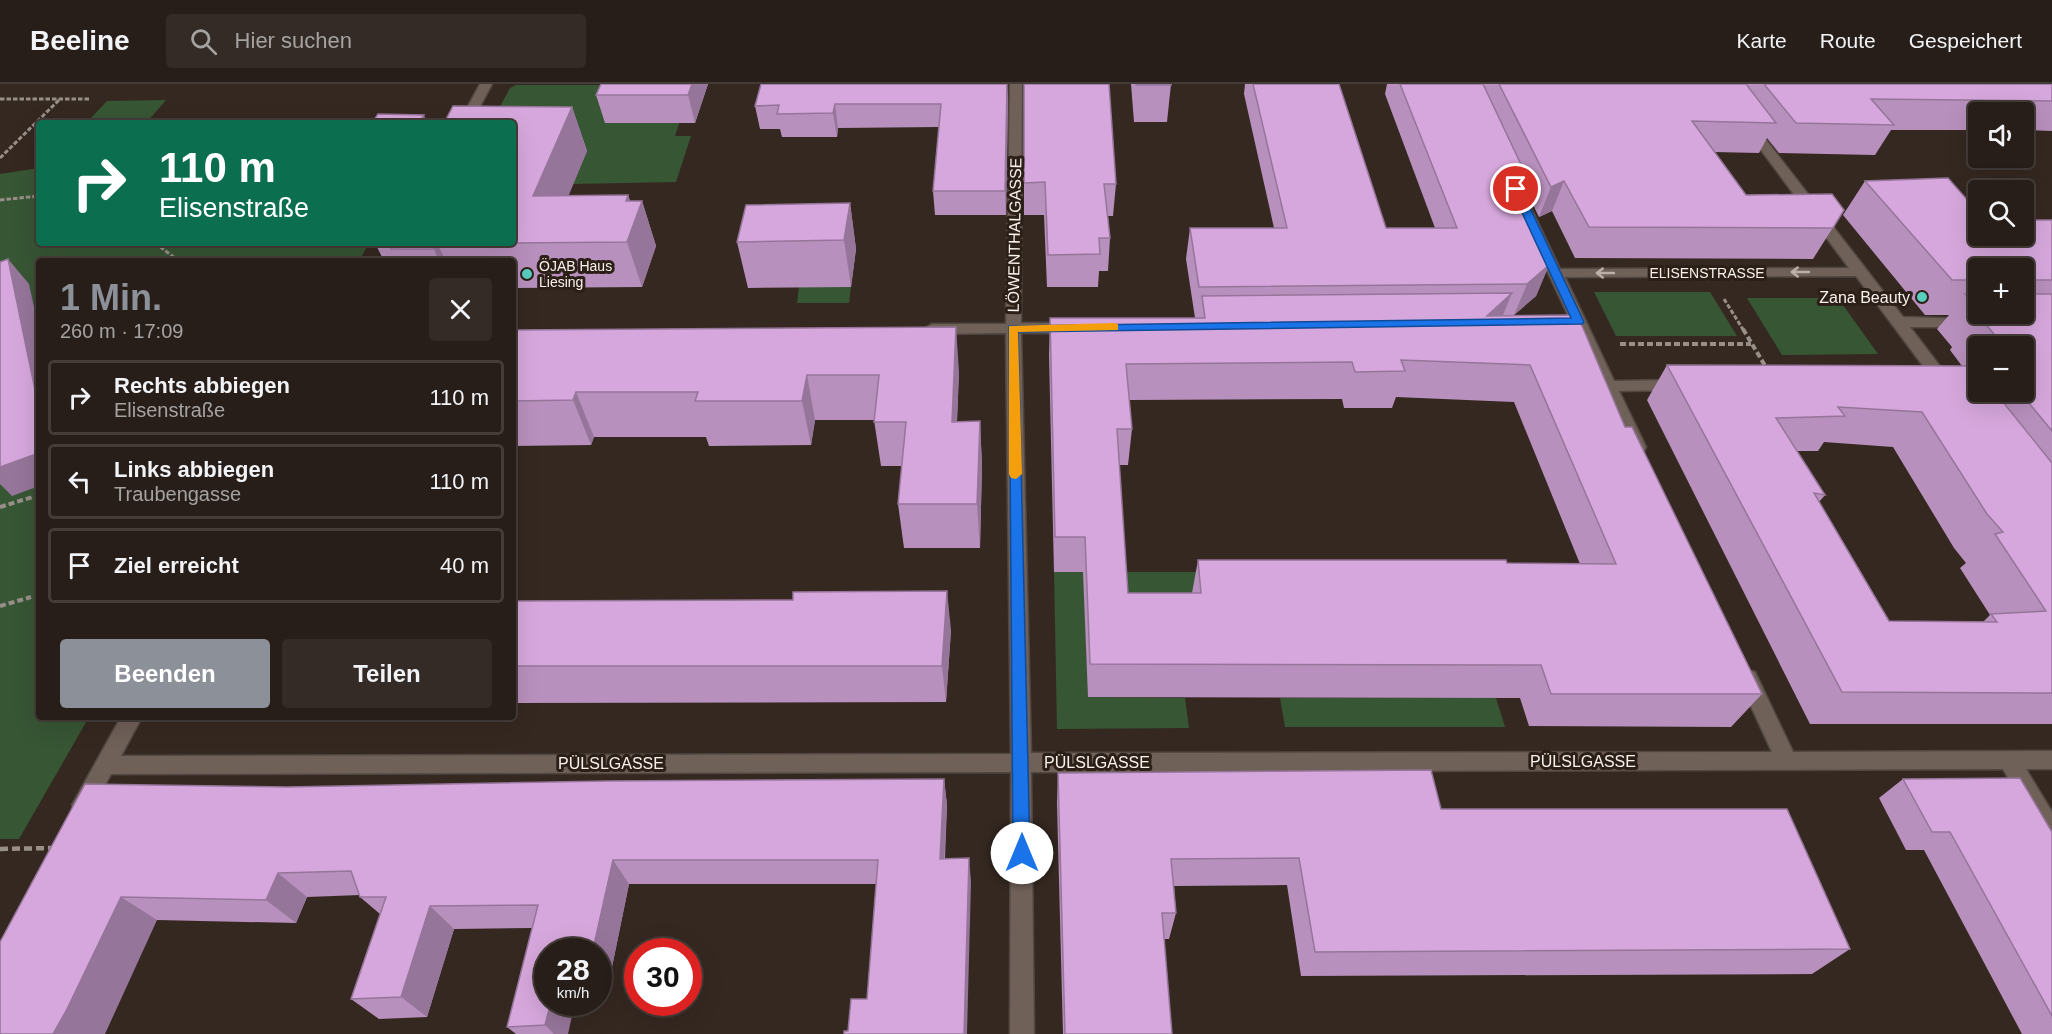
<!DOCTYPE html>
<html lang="de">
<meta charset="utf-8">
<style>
body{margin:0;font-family:Helvetica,sans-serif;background:#342b26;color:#f1f3f6;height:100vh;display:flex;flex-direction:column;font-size:22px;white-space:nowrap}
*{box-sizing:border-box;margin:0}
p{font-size:20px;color:#a5a2a2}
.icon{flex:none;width:33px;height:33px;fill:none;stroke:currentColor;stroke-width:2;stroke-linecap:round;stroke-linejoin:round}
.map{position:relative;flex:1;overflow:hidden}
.sheet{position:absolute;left:36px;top:174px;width:480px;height:462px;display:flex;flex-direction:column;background:#281e19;border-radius:6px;box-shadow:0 6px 24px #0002,0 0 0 2px #443c38}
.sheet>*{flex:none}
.guide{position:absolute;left:36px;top:36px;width:480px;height:126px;border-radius:6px;box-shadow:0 6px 24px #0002,0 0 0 2px #443c38;background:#0b6e4f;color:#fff;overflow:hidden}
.controls{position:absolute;left:1968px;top:18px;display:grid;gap:12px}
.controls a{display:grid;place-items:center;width:66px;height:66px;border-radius:6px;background:#281e19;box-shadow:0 6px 24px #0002,0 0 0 2px #443c38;font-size:30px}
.speed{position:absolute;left:534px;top:854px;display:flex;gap:12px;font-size:30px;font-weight:700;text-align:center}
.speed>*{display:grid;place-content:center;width:78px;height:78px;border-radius:50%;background:#281e19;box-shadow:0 6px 24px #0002,0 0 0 2px #443c38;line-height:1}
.speed small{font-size:15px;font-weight:400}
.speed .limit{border:9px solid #d22;background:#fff;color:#111}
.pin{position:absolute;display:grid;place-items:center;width:51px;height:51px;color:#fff;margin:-26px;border:3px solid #fff;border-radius:50%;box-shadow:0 2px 6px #0007}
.me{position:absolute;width:66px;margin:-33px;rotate:0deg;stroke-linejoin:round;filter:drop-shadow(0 0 4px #0008)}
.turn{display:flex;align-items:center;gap:21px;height:126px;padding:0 24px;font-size:27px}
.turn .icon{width:78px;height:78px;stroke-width:2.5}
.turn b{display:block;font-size:42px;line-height:51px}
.round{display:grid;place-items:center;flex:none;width:63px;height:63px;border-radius:6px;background:#342b26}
.overview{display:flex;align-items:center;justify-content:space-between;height:102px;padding:0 24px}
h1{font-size:36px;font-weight:800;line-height:45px;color:#8c9099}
.action{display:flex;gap:12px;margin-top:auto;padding:12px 24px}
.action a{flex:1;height:69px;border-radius:6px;background:#8c9099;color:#fff;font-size:24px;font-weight:800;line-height:69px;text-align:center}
.action a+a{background:#342b26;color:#f1f3f6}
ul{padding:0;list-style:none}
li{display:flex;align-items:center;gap:18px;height:75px;margin:0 12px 9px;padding:0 12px;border:3px solid #443c38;border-radius:6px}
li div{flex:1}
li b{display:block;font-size:22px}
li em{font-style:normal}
header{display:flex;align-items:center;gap:36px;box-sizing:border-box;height:84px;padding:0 30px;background:#281e19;border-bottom:2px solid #443c38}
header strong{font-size:28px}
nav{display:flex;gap:33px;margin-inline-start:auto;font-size:21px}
.search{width:420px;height:54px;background:#342b26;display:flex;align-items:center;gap:15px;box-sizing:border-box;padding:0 21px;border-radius:6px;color:#a5a2a2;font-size:22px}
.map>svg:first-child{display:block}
.green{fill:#375634}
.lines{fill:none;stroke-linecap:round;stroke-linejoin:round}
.minor-casing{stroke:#514740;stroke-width:3}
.path-far2{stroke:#998f89;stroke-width:3;stroke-dasharray:4.5 2;stroke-linecap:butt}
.path-far1{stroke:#998f89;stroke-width:4;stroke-dasharray:6 3;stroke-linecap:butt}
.path{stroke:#998f89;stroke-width:4.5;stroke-dasharray:8 4;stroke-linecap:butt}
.minor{fill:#6f6058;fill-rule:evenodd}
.wall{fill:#b890bd;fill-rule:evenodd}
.shaded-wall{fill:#96759a}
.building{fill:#d6a7dc;stroke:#96759a;stroke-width:1.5;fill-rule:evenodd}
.oneway{stroke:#bbb0a9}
.route{fill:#1a73e8;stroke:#114b97;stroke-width:1.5}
.slow{fill:#f59e0b}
.poi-dot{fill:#59cebf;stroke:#2b1f18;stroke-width:2}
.labels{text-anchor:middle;stroke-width:6;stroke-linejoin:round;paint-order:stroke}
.far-poi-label{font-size:14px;fill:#f9f1ec;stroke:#2b1f18;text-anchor:start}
.far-street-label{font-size:14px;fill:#f9f1ec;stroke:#2b1f18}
.street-label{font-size:16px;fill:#f9f1ec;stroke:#2b1f18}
.poi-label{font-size:16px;fill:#f9f1ec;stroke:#2b1f18;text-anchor:end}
</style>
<header>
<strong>Beeline</strong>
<div class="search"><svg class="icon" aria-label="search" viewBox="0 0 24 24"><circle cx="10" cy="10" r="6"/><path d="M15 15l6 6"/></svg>Hier suchen</div>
<nav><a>Karte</a><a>Route</a><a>Gespeichert</a></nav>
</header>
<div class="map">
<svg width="2052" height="950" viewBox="0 0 2052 950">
<rect width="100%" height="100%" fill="#352821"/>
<g class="green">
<polygon points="516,1 621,1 682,31 675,52 691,52 676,98 573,100 513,39 491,39 510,4"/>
<polygon points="166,16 146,39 86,39 107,17"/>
<polygon points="39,84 39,159 369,159 359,177 39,177 39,633 89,633 19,755 0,755 0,90"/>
<polygon points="799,203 851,203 849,219 797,219"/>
<polygon points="1594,208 1710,208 1737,252 1616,252"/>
<polygon points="1747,214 1838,214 1878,270 1782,271"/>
<polygon points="1054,488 1236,488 1088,613 1185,614 1189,644 1057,645"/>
<polygon points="1280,614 1496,614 1505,643 1285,643"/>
</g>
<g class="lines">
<g class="minor-casing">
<g id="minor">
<polygon points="480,0 492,0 471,39 459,39"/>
<polygon points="1010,0 1022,0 1021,239 1073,239 1081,244 1073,249 1021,249 1031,669 1772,668 1738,594 1741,588 1748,586 1755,588 1793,668 2052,667 2052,685 2026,685 2052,728 2052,758 2044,755 2003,685 1031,688 1034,950 1010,950 1011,688 111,690 90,728 83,731 76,728 72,721 76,714 121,633 142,633 121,672 1011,670 1006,249 932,250 924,245 932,240 1006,240"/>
<polygon points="1749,38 1753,39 1903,233 1971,235 1973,238 1966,243 1910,243 1955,302 1953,306 1941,306 1856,192 1565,193 1614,297 1679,296 1685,297 1687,301 1685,305 1679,306 1619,307 1646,363 1644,367 1632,367 1518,125 1525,121 1530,122 1560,185 1849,184 1743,42"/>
</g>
</g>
<g class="path-far2">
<polyline points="0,15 89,15"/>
<polyline points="0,74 59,16"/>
<polyline points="0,116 39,112"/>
<polyline points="155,159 179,177"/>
<polyline points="161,163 177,159"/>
<polyline points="1724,215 1744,247"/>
</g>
<g class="path-far1">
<polyline points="1743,245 1767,285"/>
<polyline points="1620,260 1751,260"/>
<polyline points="0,423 39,411"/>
<polyline points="0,522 31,513"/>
</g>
<polyline class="path" points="0,765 53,764"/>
<use href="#minor" class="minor"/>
</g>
<g class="wall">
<polygon points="708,0 695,39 605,39 596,11"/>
<polygon points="1024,0 1116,100 1113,132 1108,132 1110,154 1108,187 1099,187 1098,203 1047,203 1044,131 1024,131"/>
<polygon points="1131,0 1171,0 1167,38 1134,38"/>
<path d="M1245 0H1339L1386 144H1435L1385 10 1387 0H2052V47L2024 46V28H1978V46H1891L1875 71 1779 69 1767 54 1759 69 1714 68 1746 111 1844 126 1813 175 1575 174 1552 127 1539 133 1532 119 1529 126 1536 144 1534 150 1549 181 1536 212 1514 231 1625 343 1762 610 1731 643 1529 642 1520 614 1088 613 1083 488H1054L1049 271 1050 234H1195L1186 175 1190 144H1274L1244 10ZM1396 313 1514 318 1580 480 1198 476 1192 509H1128L1119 381H1128L1132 345 1129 316 1342 315 1344 324H1392Z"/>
<polygon points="1008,11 1006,131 935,131 933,107 939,43 838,44 837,53 782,53 780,45 760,45 755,22"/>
<polygon points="572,23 587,67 568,111 628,111 630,117 642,117 656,162 642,203 513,204 513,177 384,177 375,159"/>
<path d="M1865 97 1978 152 2052 136V640H1810L1647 316 1667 281 1962 282 1950 266 1952 263 1937 245 1949 231H1925L1843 131ZM1978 184H2024V230H1978ZM1978 262H2024V308H1978ZM1824 358 1893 363 1954 464 1966 479 1960 484 1990 531 1983 538 1889 537 1819 418 1825 411 1797 367H1818Z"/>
<polygon points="850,119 856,165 851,203 748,204 737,158"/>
<polygon points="513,246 959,288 957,338 980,337 982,382 980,464 904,464 898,420 902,382 881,382 874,336 815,336 811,361 709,362 706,353 594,353 591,361 513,362"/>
<polygon points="513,517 951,546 946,618 513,619"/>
<polygon points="1058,689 1441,725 1850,865 1812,890 1301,892 1287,801 1174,802 1176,829 1169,855 1164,855 1172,950 1063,950 1057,719"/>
<polygon points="944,695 947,721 945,774 971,798 848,947 867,915 876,800 629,800 612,883 598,884 598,867 548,867 568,950 516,950 507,943 532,844 454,845 427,933 379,935 351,915 380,830 360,813 360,811 307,813 296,839 157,836 0,858 287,703"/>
<polygon points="1903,695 2052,748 2052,950 2022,950 1924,766 1906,766 1879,714"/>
</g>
<g class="shaded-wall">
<polygon points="692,0 708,0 695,39 688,11"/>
<polygon points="1007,0 1008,11 1006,131 1005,107"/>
<polygon points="835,20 838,44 837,53 833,29"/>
<polygon points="572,23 587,67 550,157 533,112"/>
<polygon points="424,31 427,39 419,39"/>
<polygon points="1564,97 1552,127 1539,133 1551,103"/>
<polygon points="1535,110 1523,140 1524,114"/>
<polygon points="628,111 636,135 642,117 656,162 642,203 627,158 626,117"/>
<polygon points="850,119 856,165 851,203 844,156"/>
<polygon points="437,159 446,177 439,177 434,165"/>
<polygon points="8,175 29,200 39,246 39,325"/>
<polygon points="1549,181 1536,212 1514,231 1527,200"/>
<polygon points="1512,209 1497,246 1487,232"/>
<polygon points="956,243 959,288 955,382 952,338"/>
<polygon points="807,291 815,336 811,361 802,317"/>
<polygon points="576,308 594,353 591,361 573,316"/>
<polygon points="980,337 982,382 980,464 977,420"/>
<polygon points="39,369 39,402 12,412 0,400 0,383"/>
<polygon points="947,507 951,546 946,618 942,582"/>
<polygon points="944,695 947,721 943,799 940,775"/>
<polygon points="969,774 971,798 967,950 964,950"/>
<polygon points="613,776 629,800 612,883 594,861"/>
<polygon points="278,789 307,813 296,839 266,816"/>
<polygon points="121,813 157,836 105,950 53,950"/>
<polygon points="430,822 454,845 427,933 401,913"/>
<polygon points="551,918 575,918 568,950 554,950 545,941"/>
</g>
<g class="building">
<polygon points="601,0 692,0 688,11 596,11"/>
<polygon points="761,0 1007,0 1005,107 933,107 941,20 835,20 833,29 777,30 779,21 755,22"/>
<polygon points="1024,0 1109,0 1116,100 1104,100 1110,154 1099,154 1100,170 1048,171 1045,98 1024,99"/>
<rect x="1136" y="0" width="35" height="1"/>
<polygon points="1253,0 1339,0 1386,144 1457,144 1400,0 1483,0 1535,110 1524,114 1536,144 1531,144 1549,181 1527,200 1199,203 1190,144 1287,144"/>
<polygon points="1499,0 1746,0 1776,39 1692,37 1746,111 1832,110 1844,126 1833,144 1589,143 1564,97 1551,103"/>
<polygon points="1764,0 2052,0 2052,17 1871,15 1894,41 1796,39"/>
<polygon points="453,22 572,23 533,112 628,111 626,117 642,117 627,158 513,159 513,39 444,39"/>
<polygon points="378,30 424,31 419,39 372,39"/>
<polygon points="1948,94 1978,128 1978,152 2024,152 2024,136 2052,136 2052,196 2024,196 2024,184 1978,184 1978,196 1952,196 1865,97"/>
<polygon points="850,119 844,156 737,158 746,121"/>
<polygon points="375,159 437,159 434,165 391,165 395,159"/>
<polygon points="8,175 39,325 39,369 0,383 0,178"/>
<path d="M1512 209 1487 232 1569 231 1580 237 1625 343H1632L1762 610H1551L1541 581 1090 580 1085 453H1055L1050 234H1205L1202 212ZM1401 276 1530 281 1616 480 1507 479 1506 476H1198L1201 509H1128L1117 345H1132L1126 280 1352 278 1355 288 1405 287Z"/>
<polygon points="1965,210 1978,210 1978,226"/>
<polygon points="2024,210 2052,210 2052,347 2020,308 2024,308 2024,262 2004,262 1978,231 1983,231 1982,230 2024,230"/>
<polygon points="956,243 952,338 980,337 977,420 898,420 906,338 874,338 879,291 807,291 802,317 695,317 698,308 576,308 573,316 513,317 513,246"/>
<path d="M1667 281 1975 282 1978 286V308H1995L2052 379V609L1842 608ZM1838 323 1922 328 1987 430 2003 448 1995 450 2046 527 1991 530 1997 538 1889 537 1814 409 1825 411 1776 334 1845 332Z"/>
<polygon points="947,507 942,582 513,582 513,517 793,516 793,508"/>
<polygon points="1431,686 1441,725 1787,725 1850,865 1315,868 1299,774 1171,775 1176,829 1162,829 1172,950 1065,950 1058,689"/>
<polygon points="2020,694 2052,748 2052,932 1950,748 1932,748 1903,695"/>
<polygon points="944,695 940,775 969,774 964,950 844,950 844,947 848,947 851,915 867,915 878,776 613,776 594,861 564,863 563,867 548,867 548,918 551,918 545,941 507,943 538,821 430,822 401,913 351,915 386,813 360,813 351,787 278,789 266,816 121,813 67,925 53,950 0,950 0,858 85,700 287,703 607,697"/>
</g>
<defs><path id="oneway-shaft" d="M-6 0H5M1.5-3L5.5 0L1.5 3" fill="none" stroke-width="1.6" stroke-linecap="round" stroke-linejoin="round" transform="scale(1.5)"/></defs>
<g class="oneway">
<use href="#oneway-shaft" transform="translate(1800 188) rotate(180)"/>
<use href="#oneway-shaft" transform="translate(1605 189) rotate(180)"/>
</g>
<polygon class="route" points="1516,102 1521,105 1584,238 1582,240 1018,248 1030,769 1027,774 1022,776 1016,774 1013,769 1009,242 1571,234 1511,105"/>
<polygon class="slow" points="1114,239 1118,240 1118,246 1018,248 1022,390 1016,395 1011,394 1009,390 1009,242"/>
<g class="poi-dot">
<circle cx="527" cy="190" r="6"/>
<circle cx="1922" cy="213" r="6"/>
</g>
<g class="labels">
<g class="far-poi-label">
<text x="539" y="187">ÖJAB Haus<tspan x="539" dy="16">Liesing</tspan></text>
</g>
<g class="far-street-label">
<text x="1707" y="194">ELISENSTRASSE</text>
</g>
<g class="street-label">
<text transform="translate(1014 151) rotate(-89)" y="6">LÖWENTHALGASSE</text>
<text x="1583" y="683">PÜLSLGASSE</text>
<text x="1097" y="684">PÜLSLGASSE</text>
<text x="611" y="685">PÜLSLGASSE</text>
</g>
<g class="poi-label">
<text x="1910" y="219">Zana Beauty</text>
</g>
</g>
</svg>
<div class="controls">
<a><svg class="icon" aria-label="sound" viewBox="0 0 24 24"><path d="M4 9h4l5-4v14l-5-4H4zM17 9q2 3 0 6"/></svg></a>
<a><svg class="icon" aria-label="search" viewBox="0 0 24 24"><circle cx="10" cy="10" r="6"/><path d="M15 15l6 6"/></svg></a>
<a>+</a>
<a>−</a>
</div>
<div class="speed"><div>28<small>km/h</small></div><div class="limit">30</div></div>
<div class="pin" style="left:1516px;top:105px;background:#d93025"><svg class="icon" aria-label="arrive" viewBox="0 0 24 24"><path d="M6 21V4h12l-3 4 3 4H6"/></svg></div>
<svg class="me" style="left:1022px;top:769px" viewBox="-20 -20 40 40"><circle r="19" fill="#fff"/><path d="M0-13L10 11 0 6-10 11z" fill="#1a73e8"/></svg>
<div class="guide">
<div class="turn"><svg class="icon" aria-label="right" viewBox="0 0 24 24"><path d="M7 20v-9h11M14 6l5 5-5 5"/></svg><div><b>110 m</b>Elisenstraße</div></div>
</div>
<section class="sheet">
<div class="overview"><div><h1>1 Min.</h1><p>260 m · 17:09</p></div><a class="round"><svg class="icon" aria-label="close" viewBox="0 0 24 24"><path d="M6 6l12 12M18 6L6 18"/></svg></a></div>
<ul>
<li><svg class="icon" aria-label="right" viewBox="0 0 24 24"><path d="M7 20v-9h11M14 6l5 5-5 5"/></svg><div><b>Rechts abbiegen</b><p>Elisenstraße</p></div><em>110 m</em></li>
<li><svg class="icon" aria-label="left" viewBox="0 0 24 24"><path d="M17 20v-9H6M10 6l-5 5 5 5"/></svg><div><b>Links abbiegen</b><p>Traubengasse</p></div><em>110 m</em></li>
<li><svg class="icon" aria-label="arrive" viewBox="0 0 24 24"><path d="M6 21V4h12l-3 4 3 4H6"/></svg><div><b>Ziel erreicht</b></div><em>40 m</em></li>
</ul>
<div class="action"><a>Beenden</a><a>Teilen</a></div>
</section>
</div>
